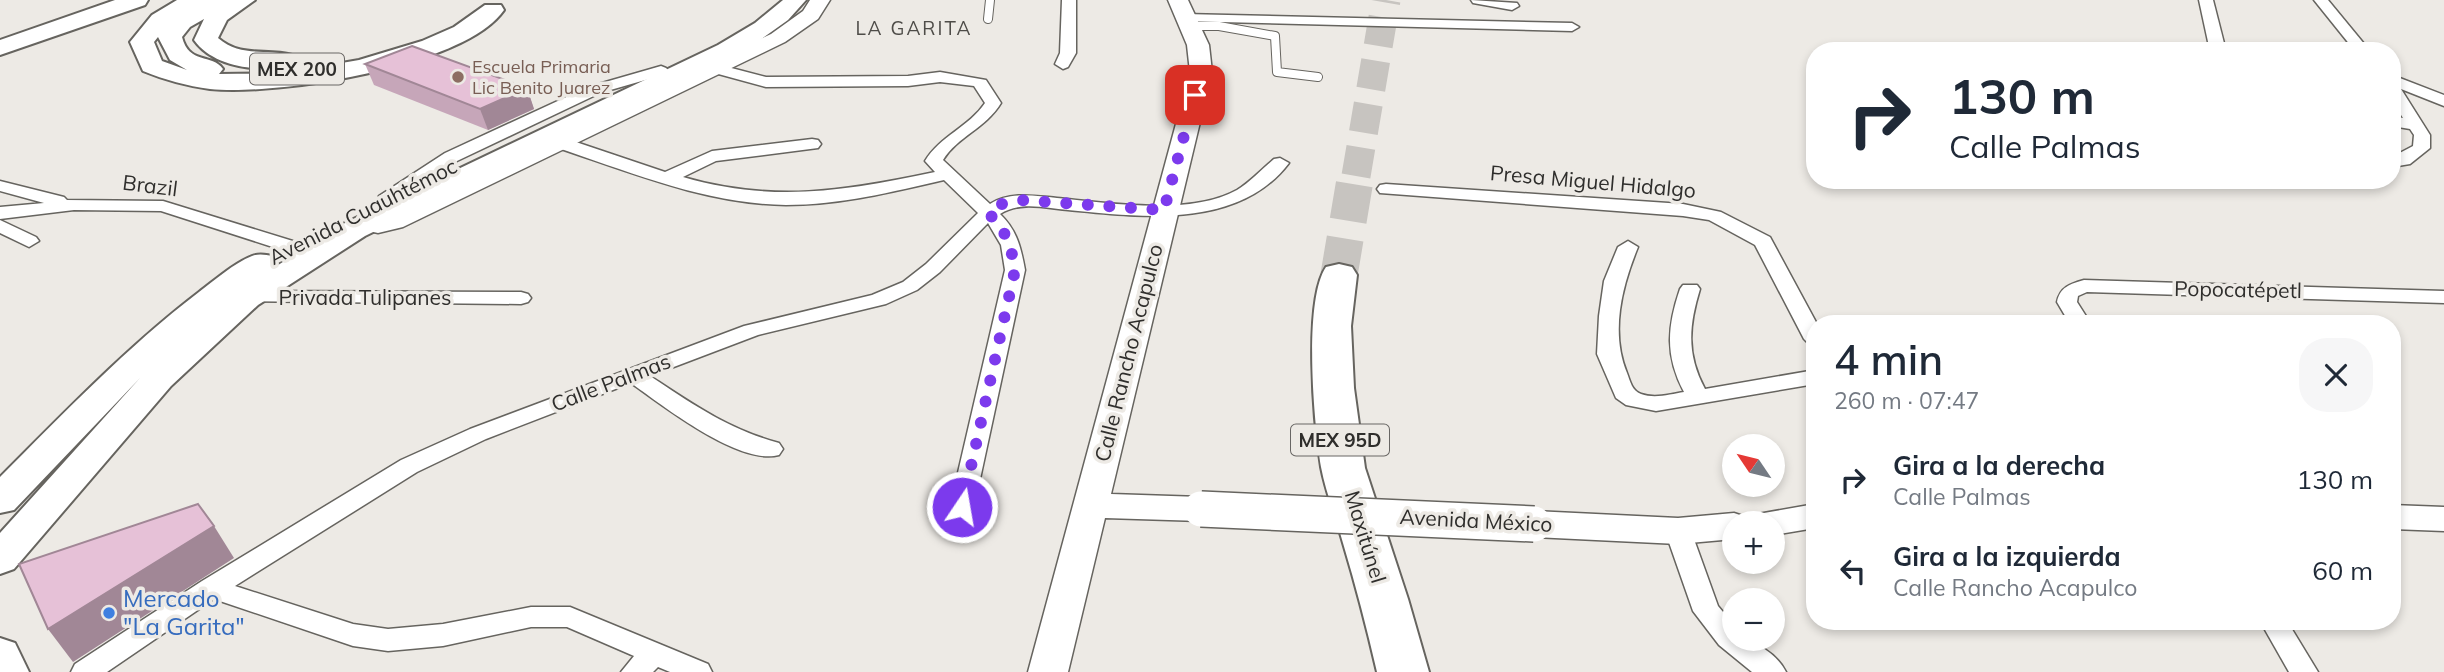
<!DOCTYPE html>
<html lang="es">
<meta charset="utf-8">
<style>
body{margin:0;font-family:Mulish,sans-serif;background:#f6f6f7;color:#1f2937;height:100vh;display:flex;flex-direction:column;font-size:26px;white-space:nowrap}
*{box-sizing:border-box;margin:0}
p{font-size:23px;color:#747a83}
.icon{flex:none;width:38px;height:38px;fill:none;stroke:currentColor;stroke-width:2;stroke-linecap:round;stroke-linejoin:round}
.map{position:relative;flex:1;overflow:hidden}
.panel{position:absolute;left:1806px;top:315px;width:595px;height:315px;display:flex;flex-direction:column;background:#fff;border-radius:28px;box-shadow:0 4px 10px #0003}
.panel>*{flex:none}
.hud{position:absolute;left:1806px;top:42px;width:595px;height:147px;border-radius:28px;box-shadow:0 4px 10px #0003;background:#fff;color:#1f2937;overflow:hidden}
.needle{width:46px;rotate:305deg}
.controls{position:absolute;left:1722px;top:434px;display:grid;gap:14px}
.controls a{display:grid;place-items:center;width:63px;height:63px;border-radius:50%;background:#fff;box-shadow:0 4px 10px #0003;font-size:35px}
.pin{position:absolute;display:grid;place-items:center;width:60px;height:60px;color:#fff;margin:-30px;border-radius:14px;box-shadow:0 4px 10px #0006}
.me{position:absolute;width:77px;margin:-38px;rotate:12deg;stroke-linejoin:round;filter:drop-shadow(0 0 5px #0008)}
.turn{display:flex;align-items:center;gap:24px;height:147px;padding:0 28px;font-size:32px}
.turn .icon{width:91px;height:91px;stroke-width:2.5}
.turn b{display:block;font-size:49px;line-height:60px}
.round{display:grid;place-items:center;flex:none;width:74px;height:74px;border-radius:28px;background:#f6f6f7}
.summary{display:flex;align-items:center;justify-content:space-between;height:119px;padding:0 28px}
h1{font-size:42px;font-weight:600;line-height:52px}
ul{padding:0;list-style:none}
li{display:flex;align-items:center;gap:21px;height:91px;padding:0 28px}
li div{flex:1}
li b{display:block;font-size:26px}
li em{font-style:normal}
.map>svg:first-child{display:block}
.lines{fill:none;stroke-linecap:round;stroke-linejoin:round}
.highway-tunnel-far1{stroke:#c7c4c0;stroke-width:29;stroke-dasharray:29 15;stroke-linecap:butt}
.highway-tunnel{stroke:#c7c4c0;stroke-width:37;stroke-dasharray:37 18;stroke-linecap:butt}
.lane-casing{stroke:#66645f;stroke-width:10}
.street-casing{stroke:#66645f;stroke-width:3}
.secondary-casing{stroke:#66645f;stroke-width:3}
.primary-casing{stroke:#66645f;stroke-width:4}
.highway-casing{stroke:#66645f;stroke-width:4}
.lane{stroke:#fff;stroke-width:8}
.street{fill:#fff;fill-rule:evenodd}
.secondary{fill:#fff;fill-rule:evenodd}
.primary{fill:#fff;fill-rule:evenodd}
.highway{fill:#fff;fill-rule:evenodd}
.secondary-bridge-casing{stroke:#66645f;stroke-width:38;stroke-linecap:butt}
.secondary-bridge{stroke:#fff;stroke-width:35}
.wall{fill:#c6a6b9}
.shaded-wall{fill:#a18796}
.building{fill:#e6c1d7;stroke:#a18796;stroke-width:2}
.route{stroke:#7c3aed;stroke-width:12;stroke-dasharray:0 21.6}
.education-dot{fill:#8d6e63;stroke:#edeae5;stroke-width:2.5}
.shop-dot{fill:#3f7fe0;stroke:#edeae5;stroke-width:2.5}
.labels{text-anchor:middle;stroke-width:7;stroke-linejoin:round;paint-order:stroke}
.far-education-label{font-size:18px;fill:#785e54;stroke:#edeae5;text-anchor:start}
.far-neighbourhood-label{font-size:19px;letter-spacing:2px;fill:#4e4c48;stroke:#edeae5}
.shield{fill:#edeae5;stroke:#686664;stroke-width:2}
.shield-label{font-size:19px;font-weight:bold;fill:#2f2e2c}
.street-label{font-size:21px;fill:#2f2e2c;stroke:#edeae5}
.near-shop-label{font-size:24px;fill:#366cbe;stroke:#edeae5;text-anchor:start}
</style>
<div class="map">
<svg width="2444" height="672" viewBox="0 0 2444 672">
<rect width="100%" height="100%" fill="#edeae5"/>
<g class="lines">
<polyline class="highway-tunnel-far1" points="1356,176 1386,0"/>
<polyline class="highway-tunnel" points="1339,275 1356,174"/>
<g class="lane-casing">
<g id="lane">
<polyline points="988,19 990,0"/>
<polyline points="1191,26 1219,26 1275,36 1277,72 1318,77"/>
</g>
</g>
<g class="street-casing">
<g id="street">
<polygon points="1062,0 1076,0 1076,53 1068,67 1063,69 1055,64 1060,53"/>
<polygon points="1471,0 1517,3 1519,6 1512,10 1473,3"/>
<polygon points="2199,0 2213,0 2226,51 2210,51"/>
<polygon points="2314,0 2328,0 2370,51 2355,51"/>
<polygon points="1184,14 1572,23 1579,27 1572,31 1179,21 1177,18 1179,15"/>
<path d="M716 64 766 77 908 76 940 72 986 80 1001 103C986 128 957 137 943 160L990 204C1010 191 1035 196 1057 198 1108 203 1191 216 1237 190 1250 182 1262 169 1274 159L1280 158 1289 163C1238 230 1141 217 1068 210 1045 208 1020 201 1000 214 1017 230 1021 248 1025 270L974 507 971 513 962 516 953 513 950 507 1005 270 1001 245 988 223 940 272 917 290 886 304 758 335 650 376C694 405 728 429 779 443L783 449 779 455C740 466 663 406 631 383L486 439 417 472 235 586 353 624 388 629 443 624 531 607H570L708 664 712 672H670L658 667 653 672H621L634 656 567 627H531L443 646 388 651 353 646 214 599 107 672H71L75 664 202 581 401 460 470 429 744 326 872 295 903 282 926 264 978 213 944 180C892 192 840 205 786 205 706 204 630 172 555 147L552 143 561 138 567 139 665 172 712 151 812 139 818 140 821 144 818 148 716 161 683 177C772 203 846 191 935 172L925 161C940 136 969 127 985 103L974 86 940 82 908 86 766 87 711 72 708 69Z"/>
<polygon points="661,66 666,68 669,71 666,74 600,93 457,161 394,200 382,200 379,196 445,153 588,87"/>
<polygon points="2392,75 2444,95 2444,106 2401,89 2430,135 2430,148 2410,164 2392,167 2392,157 2413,146 2414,135 2410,129 2392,126 2392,116 2403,118 2392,101"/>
<polygon points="0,181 64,197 67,200 163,201 296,242 299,246 289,252 282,250 161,211 74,210 0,219 0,207 44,203 0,191"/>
<polygon points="1386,184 1683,204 1721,212 1770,237 1817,324 1815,324 1815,345 1808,343 1804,339 1755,245 1709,220 1683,216 1380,193 1377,189 1380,185"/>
<polygon points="0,220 36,237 39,241 29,247 0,233"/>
<path d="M1628 241 1638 247C1622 286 1610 332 1627 373 1630 381 1632 391 1641 394 1655 399 1671 394 1684 392 1665 356 1667 327 1680 289L1683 285H1697L1700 289C1689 325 1686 354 1705 389L1815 370V384L1656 411 1626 405 1616 398 1597 354 1599 316 1604 281 1618 247Z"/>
<path d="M2084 280 2444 291V303L2087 292 2078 296 2077 302 2091 324H2070L2057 302C2060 287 2070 284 2084 280Z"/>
<polygon points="240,291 521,292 528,294 531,298 528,302 521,304 233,301 230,297 233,293"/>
<path d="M1678 522 1687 525 1691 531 1718 606 1734 625V639C1754 639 1777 654 1786 672H1752L1719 645 1693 611 1665 531 1669 525Z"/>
<polygon points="2260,621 2287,621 2318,672 2289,672"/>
</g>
</g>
<g class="secondary-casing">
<g id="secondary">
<polygon points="810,0 830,0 818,19 785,42 403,227 378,233 369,231 365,225 369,219 385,215 771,34 803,11"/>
<polygon points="1168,0 1188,0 1209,45 1212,72 1111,494 1201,497 1213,500 1218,509 1213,518 1201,521 1105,518 1068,672 1028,672 1190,72 1187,45"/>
<polygon points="1815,504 1815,528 1773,535 1773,523 1752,523 1758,514"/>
<polygon points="2392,505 2444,507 2444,531 2392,529"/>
<polygon points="1534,511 1678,518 1734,513 1746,517 1750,523 1734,523 1734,539 1678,544 1534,537 1522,533 1516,524 1522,515"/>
</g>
</g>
<g class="primary-casing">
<g id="primary">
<polygon points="115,0 148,0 145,5 0,55 0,40"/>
<path d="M177 0H255L227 20 218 38C241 58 265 48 292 55L295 60 292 65C261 73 214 68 194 40L204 19 190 27 182 37C189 65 212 53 223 69L219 74 284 73 359 60 422 41 454 27 485 5H501L504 10C465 67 276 96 210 89 187 86 165 80 143 71L130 42 152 15ZM158 37 170 60 187 70 162 61 154 42Z"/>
<path d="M783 0H806L788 20 753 45 365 236 258 305 171 386 14 569 0 574V533L140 378 14 510 0 513V477C64 413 127 347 199 292 215 280 234 263 252 256 260 253 265 255 273 256L277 263 275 267 343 224 718 45 755 23Z"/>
<polygon points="0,638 15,643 29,672 0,672"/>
</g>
</g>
<g class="highway-casing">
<path id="highway" d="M1339 264 1352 267 1357 275 1351 326 1354 388 1365 468 1408 599 1429 672H1377C1367 629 1356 586 1343 543 1336 518 1326 493 1321 467 1314 425 1303 301 1326 267Z"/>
</g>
<use href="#lane" class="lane"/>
<use href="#street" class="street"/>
<use href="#secondary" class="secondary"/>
<use href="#primary" class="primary"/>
<use href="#highway" class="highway"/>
<g class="secondary-bridge-casing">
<polyline id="secondary-bridge" points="1201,509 1534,524"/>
</g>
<use href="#secondary-bridge" class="secondary-bridge"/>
</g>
<polygon class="wall" points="365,64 527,88 534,109 488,130 374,85"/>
<g class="shaded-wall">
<polygon points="527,88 534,109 488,130 480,109"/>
<polygon points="214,526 234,558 73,662 48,629"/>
</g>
<g class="building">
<polygon points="412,46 527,88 480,109 365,64"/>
<polygon points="198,504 214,526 48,629 19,564"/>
</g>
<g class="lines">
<path class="route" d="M962 507 1015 270C1011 245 1006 230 988 213L1002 204 1020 200 1164 210 1195 95"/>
</g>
<circle class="education-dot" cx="458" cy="77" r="7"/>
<circle class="shop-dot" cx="109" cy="613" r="7"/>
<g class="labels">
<g class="far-education-label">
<text x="472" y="73">Escuela Primaria<tspan x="472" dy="21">Lic Benito Juarez</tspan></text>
</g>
<g class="far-neighbourhood-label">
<text x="914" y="35">LA GARITA</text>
</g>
<g class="shield">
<rect x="250" y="53.5" width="94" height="31" rx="5"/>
<rect x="1291" y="424.5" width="98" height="31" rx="5"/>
</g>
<g class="shield-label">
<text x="297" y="76">MEX 200</text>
<text x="1340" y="447">MEX 95D</text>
</g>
<g class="street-label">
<text transform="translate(1593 182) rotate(5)" y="7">Presa Miguel Hidalgo</text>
<text transform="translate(150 186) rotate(7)" y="7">Brazil</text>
<text transform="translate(363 212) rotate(-27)" y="7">Avenida Cuauhtémoc</text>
<text transform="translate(2238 290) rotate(1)" y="7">Popocatépetl</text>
<text x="365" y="305">Privada Tulipanes</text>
<text transform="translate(1129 353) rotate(-76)" y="7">Calle Rancho Acapulco</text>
<text transform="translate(611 383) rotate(-21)" y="7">Calle Palmas</text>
<text transform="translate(1476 521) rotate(3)" y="7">Avenida México</text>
<text transform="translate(1365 537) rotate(73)" y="7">Maxitúnel</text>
</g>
<g class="near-shop-label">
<text x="123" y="607">Mercado<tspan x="123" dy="28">"La Garita"</tspan></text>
</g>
</g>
</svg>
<div class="controls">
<a><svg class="needle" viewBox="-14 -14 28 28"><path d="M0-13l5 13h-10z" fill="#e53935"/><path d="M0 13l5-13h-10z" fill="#747a83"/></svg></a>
<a>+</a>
<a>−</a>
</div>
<div class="pin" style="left:1195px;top:95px;background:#d93025"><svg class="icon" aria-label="arrive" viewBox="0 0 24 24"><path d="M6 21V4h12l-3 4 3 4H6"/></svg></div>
<svg class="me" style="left:962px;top:507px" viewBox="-20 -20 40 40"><circle r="17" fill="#7c3aed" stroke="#fff" stroke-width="3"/><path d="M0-11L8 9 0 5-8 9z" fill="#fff"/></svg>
<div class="hud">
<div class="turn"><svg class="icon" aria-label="right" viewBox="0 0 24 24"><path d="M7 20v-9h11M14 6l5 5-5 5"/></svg><div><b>130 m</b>Calle Palmas</div></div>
</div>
<section class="panel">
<div class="summary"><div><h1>4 min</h1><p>260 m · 07:47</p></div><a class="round"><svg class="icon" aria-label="close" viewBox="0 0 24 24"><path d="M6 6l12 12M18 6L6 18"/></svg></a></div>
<ul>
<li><svg class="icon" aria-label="right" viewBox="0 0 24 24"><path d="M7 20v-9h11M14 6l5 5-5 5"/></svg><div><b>Gira a la derecha</b><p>Calle Palmas</p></div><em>130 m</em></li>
<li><svg class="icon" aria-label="left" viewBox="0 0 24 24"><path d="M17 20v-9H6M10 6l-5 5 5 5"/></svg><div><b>Gira a la izquierda</b><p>Calle Rancho Acapulco</p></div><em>60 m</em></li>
</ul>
</section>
</div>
